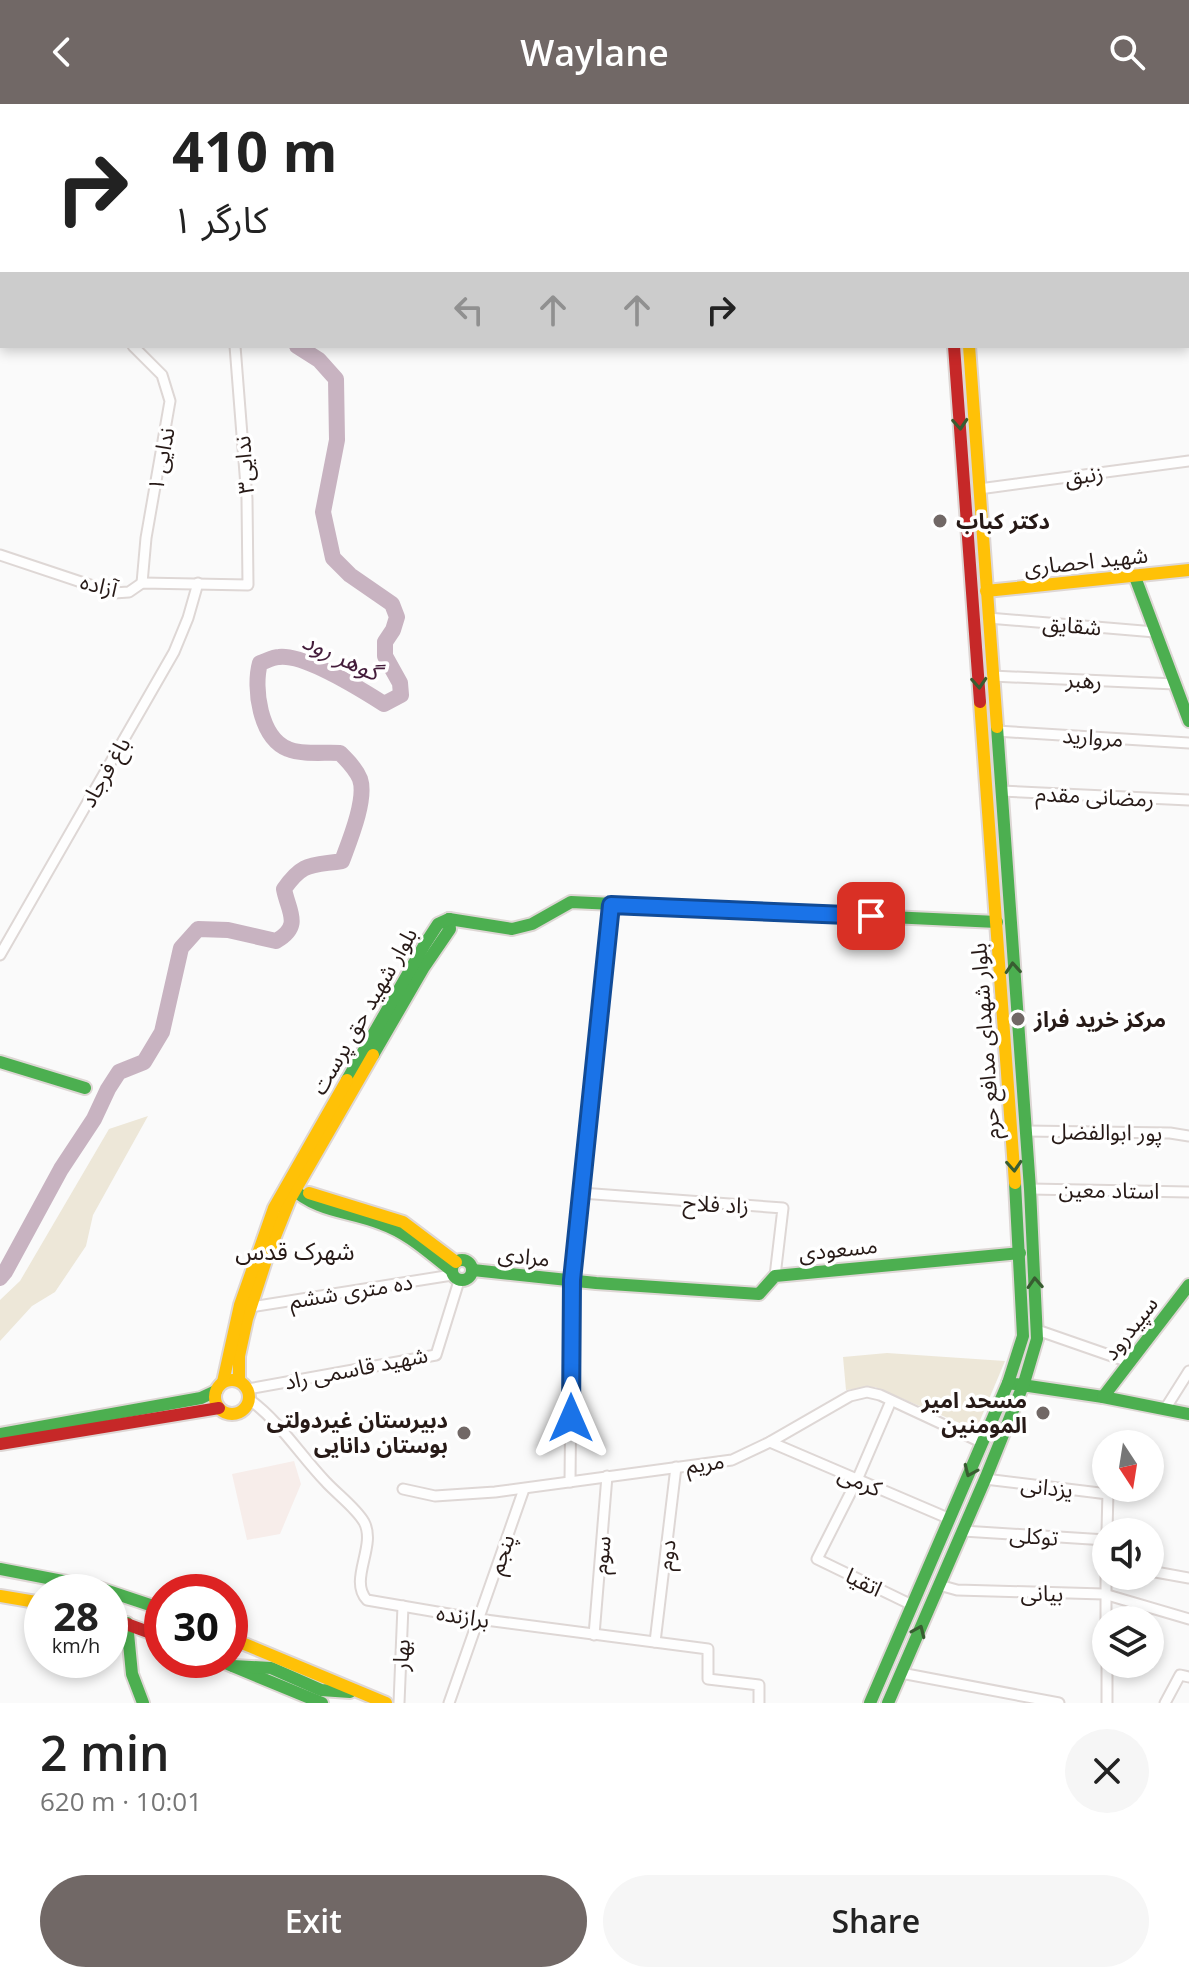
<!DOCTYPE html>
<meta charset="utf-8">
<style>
body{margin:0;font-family:"Open Sans","Noto Sans Arabic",sans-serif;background:#f6f6f6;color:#222;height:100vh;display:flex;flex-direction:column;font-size:30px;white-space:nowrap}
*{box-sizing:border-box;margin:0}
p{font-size:26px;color:#767676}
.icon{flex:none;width:44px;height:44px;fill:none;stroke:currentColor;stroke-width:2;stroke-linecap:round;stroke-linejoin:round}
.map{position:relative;height:1599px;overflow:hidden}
.sheet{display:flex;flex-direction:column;background:#fff;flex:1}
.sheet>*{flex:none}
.guide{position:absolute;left:0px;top:0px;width:1190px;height:244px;box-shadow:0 4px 12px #0003;background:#fff;color:#222;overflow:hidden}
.needle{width:52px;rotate:168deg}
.tools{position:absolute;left:1092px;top:1326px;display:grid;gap:16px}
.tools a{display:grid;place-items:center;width:72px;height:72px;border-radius:50%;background:#fff;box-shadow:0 4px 12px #0003;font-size:40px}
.speed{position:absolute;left:24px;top:1470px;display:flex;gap:16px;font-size:40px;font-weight:700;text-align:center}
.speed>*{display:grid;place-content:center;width:104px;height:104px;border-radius:50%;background:#fff;box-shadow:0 4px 12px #0003;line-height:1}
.speed small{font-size:20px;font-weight:400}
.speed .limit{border:12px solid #d22;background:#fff;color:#111}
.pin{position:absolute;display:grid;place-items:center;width:68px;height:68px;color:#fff;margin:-34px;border-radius:16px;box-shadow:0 4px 12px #0006}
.me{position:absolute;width:88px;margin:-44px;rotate:0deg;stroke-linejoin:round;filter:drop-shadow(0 0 6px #0008)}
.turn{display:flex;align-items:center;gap:28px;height:168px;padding:0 40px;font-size:36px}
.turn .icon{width:104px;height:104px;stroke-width:2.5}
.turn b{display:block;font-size:56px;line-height:68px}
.lanes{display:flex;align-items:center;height:76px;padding:0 40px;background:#0003;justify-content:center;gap:40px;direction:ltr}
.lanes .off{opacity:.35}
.round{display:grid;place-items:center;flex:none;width:84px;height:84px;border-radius:42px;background:#f6f6f6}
.summary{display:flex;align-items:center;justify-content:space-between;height:136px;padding:0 40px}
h1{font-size:48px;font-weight:600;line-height:60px}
.button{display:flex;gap:16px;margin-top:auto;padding:16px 40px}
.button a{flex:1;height:92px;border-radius:48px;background:#716866;color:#fff;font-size:32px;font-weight:600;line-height:92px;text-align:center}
.button a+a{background:#f6f6f6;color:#222}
header{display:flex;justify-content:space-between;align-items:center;height:104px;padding:0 40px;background:#716866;color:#fff;font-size:36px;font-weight:600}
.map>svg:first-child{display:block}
.built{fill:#f7edea}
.green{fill:#ede7d8}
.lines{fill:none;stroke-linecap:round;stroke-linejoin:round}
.river{stroke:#c8b3c1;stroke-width:16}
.street-casing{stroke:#ded7d5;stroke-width:13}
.fast-casing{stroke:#ded7d5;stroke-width:16}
.slow-casing{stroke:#ded7d5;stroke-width:16}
.jam-casing{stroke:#ded7d5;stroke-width:16}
.street{stroke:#fefefe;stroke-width:9}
.fast{stroke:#4caf50;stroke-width:12}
.slow{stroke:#ffc107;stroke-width:12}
.jam{stroke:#c62828;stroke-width:12}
.oneway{stroke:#385d31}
.route-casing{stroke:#114b97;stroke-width:20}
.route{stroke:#1a73e8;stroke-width:14}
.poi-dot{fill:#716866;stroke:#fff;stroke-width:3}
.labels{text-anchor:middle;stroke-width:7;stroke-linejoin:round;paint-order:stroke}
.street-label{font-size:22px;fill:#271a17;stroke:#fff}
.poi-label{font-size:22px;font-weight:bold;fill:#271a17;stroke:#fff;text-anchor:start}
.water-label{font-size:24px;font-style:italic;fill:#441d3b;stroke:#fff}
.neighbourhood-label{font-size:24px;fill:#271a17;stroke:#fff}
</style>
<header><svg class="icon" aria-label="back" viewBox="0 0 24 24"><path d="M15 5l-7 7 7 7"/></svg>Waylane<svg class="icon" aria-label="search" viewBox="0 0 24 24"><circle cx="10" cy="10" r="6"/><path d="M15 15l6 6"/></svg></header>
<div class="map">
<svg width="1189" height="1599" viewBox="0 0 1189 1599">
<rect width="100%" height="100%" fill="#fafafa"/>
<polygon class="built" points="294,1357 301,1380 280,1430 247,1436 232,1370"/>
<g class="green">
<polygon points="148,1012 93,1111 86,1142 55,1188 32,1202 0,1237 0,1196 20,1177 109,1025"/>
<polygon points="887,1249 1005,1257 976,1326 875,1283 846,1286 843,1253"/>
</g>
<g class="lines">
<g class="river">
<polyline points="400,0 400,2"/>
<path d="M0 1174 5 1168 61 1065 94 1015 108 985 119 968 144 958 162 928 181 844 198 825 228 826 276 837C303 822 288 807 284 785 303 758 310 762 342 757 349 738 367 695 360 675 356 665 348 657 340 649 325 648 302 651 288 645 260 634 253 584 260 559 266 557 273 553 279 553 304 550 362 586 384 600L401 591 400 579 385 552V538L393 526 397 513 392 500 350 471 333 454 323 408 337 336 336 275 319 256 297 242"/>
</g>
<g class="street-casing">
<g id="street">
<polyline points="340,2 342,0"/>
<polyline points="1188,108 1189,105"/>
<polyline points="1188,125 1189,125"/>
<polyline points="133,242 162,271 170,297 146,434 142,479"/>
<polyline points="979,385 1189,357"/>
<polyline points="0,451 114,489 129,488 142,479 248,481 247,395 235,242"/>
<polyline points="988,514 1155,528"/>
<polyline points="992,572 1175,580"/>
<polyline points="996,627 1189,639"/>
<polyline points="1001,687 1189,696"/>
<polyline points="0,851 174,548 188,514 198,479"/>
<polyline points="1025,1027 1170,1029 1189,1032"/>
<polyline points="1030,1085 1189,1088"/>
<polyline points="581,1089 783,1104 775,1172"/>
<polyline points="251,1203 452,1171"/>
<polyline points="1037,1226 1129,1258"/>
<polyline points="248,1285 436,1251 459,1177"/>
<path d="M250 1296C280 1318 300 1351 326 1378 337 1390 356 1404 364 1418 377 1442 348 1476 367 1496L478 1515 708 1545V1575L759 1581V1599"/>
<polyline points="891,1297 857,1376 817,1455 912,1501"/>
<polyline points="1165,1305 1189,1267"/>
<polyline points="770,1338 950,1415"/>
<polyline points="985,1375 1108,1390"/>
<polyline points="570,1378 572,1176 611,801"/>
<polyline points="403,1385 435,1392 495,1388 732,1356 770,1338 850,1292 867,1288 880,1291 983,1339"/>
<polyline points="963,1427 1106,1436"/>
<polyline points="1107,1428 1108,1387"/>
<polyline points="1150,1467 1189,1474"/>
<polyline points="939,1481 957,1486 1104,1490 1189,1515"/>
<polyline points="1106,1527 1106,1472"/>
<polyline points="594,1531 607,1372"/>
<polyline points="655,1538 676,1363"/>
<polyline points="901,1569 1059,1599"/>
<polyline points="399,1599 403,1502"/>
<polyline points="449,1599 524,1385"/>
<polyline points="1107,1599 1107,1560"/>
<polyline points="1165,1599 1180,1571 1189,1573"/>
</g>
</g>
<g class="fast-casing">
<g id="fast">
<polyline points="946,0 946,2"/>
<polyline points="960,0 960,2"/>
<polyline points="1135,473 1189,617"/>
<polyline points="449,815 512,825 532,820 571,798 997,818"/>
<polyline points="373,951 424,863 450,825 449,815"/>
<polyline points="0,958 85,984"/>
<polyline points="347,976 425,840 438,820 449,815"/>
<path d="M289 1082C320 1110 347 1106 382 1120 408 1129 430 1150 451 1166"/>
<circle cx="462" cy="1166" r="10"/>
<polyline points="473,1166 596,1179 759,1190 775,1172 1020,1149"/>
<polyline points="1008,1279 1103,1293 1189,1310"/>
<polyline points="1103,1293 1189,1181"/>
<polyline points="0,1330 201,1294 216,1287"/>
<polyline points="0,1465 99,1484 159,1504"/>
<polyline points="127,1519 132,1570 143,1599"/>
<polyline points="218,1556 322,1599"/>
<polyline points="233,1562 271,1564 321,1586 350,1588"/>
<polyline points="870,1599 1008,1279 1023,1232 1015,1079"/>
<polyline points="888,1599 986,1373 1024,1279 1037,1235 1030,1085 997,623"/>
</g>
</g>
<g class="slow-casing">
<g id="slow">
<polyline points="969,242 997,623"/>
<polyline points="986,487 1189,466"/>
<polyline points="980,598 1015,1079"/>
<polyline points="309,1089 403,1118 456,1158"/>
<circle cx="232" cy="1293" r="17"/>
<polyline points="239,1277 239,1252 247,1215 268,1150 290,1095 373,951"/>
<polyline points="223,1278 240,1201 274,1104 347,976"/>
<polyline points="0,1492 42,1499"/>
<polyline points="230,1534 386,1599"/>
</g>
</g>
<g class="jam-casing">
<g id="jam">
<polyline points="954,242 980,598"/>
<polyline points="0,1340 219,1304"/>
<polyline points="110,1514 162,1533"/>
</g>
</g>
<use href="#street" class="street"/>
<use href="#fast" class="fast"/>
<use href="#slow" class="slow"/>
<use href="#jam" class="jam"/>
</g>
<defs><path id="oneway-chevron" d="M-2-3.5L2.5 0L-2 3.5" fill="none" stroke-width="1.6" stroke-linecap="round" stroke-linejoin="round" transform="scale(2)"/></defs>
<g class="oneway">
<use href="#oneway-chevron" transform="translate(960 320) rotate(86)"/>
<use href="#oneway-chevron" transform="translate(979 579) rotate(86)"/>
<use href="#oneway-chevron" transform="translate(1013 864) rotate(-94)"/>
<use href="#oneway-chevron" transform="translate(1014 1062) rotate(86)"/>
<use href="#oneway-chevron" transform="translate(1035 1179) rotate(-93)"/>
<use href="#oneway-chevron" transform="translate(970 1367) rotate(114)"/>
<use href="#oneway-chevron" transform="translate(919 1527) rotate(-66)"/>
</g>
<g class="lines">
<g class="route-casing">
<polyline id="route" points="571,1314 572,1176 611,801 871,812"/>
</g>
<use href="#route" class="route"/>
</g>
<g class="poi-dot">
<circle cx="940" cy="417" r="8"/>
<circle cx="1018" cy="915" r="8"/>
<circle cx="1043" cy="1309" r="8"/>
<circle cx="464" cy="1329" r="8"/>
</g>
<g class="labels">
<g class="street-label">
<text transform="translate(161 355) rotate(-79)" y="8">ندایی ۱</text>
<text transform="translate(244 361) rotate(-94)" y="8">ندایی۳</text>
<text transform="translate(1084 371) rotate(-8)" y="8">زنبق</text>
<text transform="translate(1086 457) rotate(-6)" y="8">شهید احصاری</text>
<text transform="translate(99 481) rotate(14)" y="8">آزاده</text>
<text transform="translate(1072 521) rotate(5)" y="8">شقایق</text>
<text transform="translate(1084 576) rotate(3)" y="8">رهبر</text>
<text transform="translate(1093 633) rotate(4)" y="8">مروارید</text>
<text transform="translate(105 668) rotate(-60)" y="8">باغ فرجاد</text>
<text transform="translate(1095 692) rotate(3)" y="8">رمضانی مقدم</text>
<text transform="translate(364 907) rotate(-60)" y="8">بلوار شهید حق پرست</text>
<text transform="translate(985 937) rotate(-94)" y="8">بلوار شهدای مدافع حرم</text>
<text transform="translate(1107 1028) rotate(1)" y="8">پور ابوالفضل</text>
<text transform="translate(1109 1086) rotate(1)" y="8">استاد معین</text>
<text transform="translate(716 1100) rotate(3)" y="8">زاد فلاح</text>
<text transform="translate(838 1145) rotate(-6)" y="8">مسعودی</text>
<text transform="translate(524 1152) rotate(6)" y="8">مرادی</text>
<text transform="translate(351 1187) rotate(-9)" y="8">ده متری ششم</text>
<text transform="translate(1130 1224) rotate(-52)" y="8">سپیدرود</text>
<text transform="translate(356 1264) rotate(-11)" y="8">شهید قاسمی راد</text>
<text transform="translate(705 1359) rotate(-8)" y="8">مریم</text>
<text transform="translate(860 1377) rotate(23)" y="8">کرمی</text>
<text transform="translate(1047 1383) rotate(7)" y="8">یزدانی</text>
<text transform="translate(1034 1432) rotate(4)" y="8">توکلی</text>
<text transform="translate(501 1450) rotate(-71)" y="8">پنجم</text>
<text transform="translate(601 1451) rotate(-85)" y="8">سوم</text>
<text transform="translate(666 1451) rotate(-83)" y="8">دوم</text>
<text transform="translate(864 1478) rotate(26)" y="8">اتقیا</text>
<text transform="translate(1042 1489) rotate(1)" y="8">بیانی</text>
<text transform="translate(463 1512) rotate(9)" y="8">برازنده</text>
<text transform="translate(401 1551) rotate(-87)" y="8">بهار</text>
</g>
<g class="poi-label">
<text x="956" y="425">دکتر کباب</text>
<text x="1034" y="923">مرکز خرید فراز</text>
<text x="1027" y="1304" text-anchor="end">مسحد امیر<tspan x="1027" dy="25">المومنین</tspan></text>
<text x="448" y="1324" text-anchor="end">دبیرستان غیردولتی<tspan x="448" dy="25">بوستان دانایی</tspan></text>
</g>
<g class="water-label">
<text transform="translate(341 553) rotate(25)" y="8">گوهر رود</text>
</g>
<g class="neighbourhood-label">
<text x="295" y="1156">شهرک قدس</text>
</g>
</g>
</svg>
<div class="tools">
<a><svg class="needle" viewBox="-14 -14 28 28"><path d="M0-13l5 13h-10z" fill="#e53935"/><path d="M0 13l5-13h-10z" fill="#767676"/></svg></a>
<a><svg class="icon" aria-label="sound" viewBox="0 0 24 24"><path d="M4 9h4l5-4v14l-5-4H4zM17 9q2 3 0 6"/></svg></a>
<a><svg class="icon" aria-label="layers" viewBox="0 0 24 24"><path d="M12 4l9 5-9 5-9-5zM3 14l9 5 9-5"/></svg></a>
</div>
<div class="speed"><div>28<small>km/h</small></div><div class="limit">30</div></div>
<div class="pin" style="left:871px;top:812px;background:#d93025"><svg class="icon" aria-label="arrive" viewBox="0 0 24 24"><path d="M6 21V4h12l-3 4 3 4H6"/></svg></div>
<svg class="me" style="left:571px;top:1314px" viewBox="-20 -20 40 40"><path d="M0-17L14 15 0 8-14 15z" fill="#1a73e8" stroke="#fff" stroke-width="4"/></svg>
<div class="guide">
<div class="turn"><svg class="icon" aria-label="right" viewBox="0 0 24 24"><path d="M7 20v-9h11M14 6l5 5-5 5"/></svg><div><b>410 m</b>کارگر ۱</div></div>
<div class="lanes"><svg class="icon off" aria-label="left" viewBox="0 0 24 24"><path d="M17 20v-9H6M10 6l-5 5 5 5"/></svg><svg class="icon off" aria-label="ahead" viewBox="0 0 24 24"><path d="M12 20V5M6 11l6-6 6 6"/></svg><svg class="icon off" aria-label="ahead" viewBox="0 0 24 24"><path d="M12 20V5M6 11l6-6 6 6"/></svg><svg class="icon" aria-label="right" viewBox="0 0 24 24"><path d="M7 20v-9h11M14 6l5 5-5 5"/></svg></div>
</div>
</div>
<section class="sheet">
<div class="summary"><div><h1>2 min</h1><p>620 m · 10:01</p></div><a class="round"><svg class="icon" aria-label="close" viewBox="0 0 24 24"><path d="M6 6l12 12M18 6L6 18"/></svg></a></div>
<div class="button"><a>Exit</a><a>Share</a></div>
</section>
